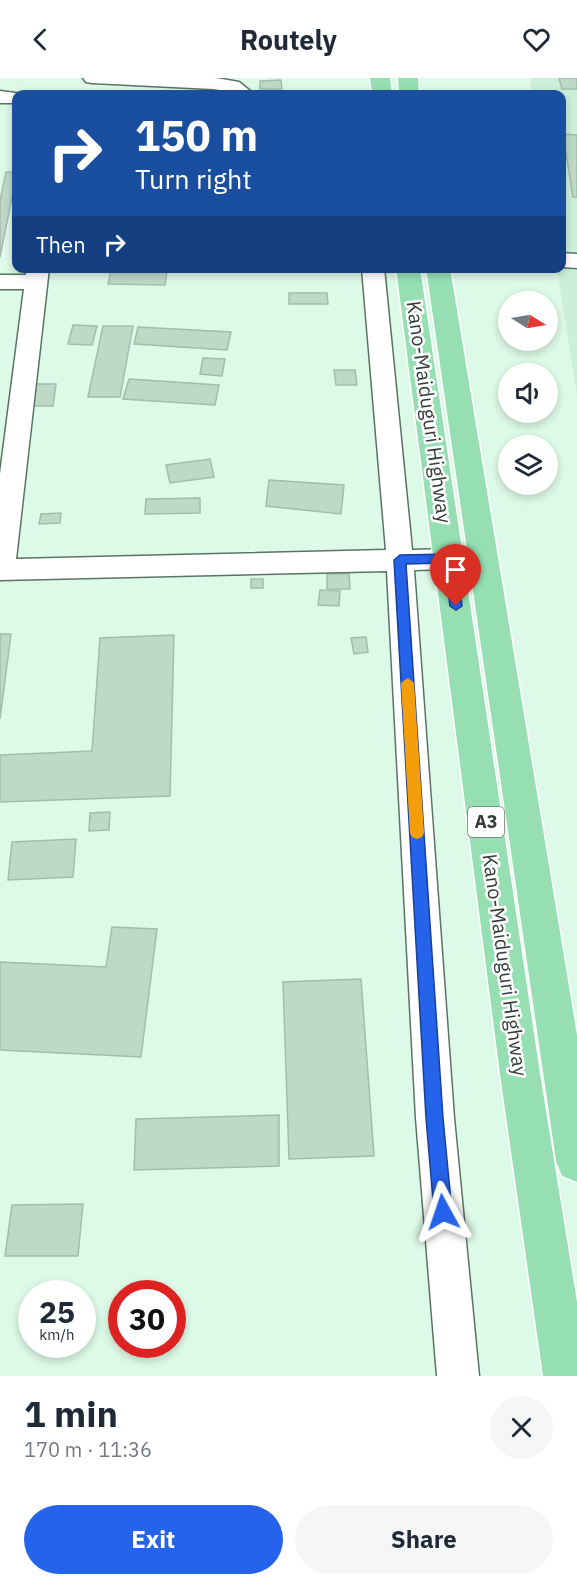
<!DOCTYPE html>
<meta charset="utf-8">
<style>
body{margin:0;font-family:"IBM Plex Sans",sans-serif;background:#f6f6f7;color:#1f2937;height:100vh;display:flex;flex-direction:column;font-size:22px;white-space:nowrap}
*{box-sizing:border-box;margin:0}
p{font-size:20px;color:#747a83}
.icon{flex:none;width:33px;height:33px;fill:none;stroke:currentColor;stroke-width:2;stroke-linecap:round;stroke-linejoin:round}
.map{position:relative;height:1298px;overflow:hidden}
.details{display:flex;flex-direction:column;background:#fff;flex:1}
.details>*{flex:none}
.guide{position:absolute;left:12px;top:12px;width:554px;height:183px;border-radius:12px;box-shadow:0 3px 9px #0003;background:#1a4fa0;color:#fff;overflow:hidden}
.needle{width:39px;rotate:101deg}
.tools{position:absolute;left:498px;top:213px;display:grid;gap:12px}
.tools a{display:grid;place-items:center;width:60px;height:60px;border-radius:50%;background:#fff;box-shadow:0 3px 9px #0003;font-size:30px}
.speed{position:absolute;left:18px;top:1202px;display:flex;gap:12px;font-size:30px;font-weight:700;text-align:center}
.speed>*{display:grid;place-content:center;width:78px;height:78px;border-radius:50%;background:#fff;box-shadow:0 3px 9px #0003;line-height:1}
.speed small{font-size:15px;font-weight:400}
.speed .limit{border:9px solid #d22;background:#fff;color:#111}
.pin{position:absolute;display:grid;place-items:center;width:51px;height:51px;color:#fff;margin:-62px -26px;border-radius:50% 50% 50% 0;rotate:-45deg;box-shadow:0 0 6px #0007}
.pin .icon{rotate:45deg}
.me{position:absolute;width:66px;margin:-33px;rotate:355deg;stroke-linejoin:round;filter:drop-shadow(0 0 4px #0008)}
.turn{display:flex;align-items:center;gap:21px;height:126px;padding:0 24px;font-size:27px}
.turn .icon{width:78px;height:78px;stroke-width:2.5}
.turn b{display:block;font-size:42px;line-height:51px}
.then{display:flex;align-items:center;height:57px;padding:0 24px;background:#0003;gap:12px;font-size:22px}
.round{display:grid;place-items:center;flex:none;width:63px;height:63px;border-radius:32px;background:#f6f6f7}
.headline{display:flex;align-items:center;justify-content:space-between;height:102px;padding:0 24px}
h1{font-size:36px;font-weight:800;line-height:45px}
.action{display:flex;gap:12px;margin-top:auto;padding:12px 24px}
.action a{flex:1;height:69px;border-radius:36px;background:#2563eb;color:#fff;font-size:24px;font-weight:800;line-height:69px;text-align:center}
.action a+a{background:#f6f6f7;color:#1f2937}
header{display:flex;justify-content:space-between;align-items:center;height:78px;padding:0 24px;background:#fff;font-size:27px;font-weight:800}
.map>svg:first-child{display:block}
.built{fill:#ccefd9}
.building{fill:#bed9c8;stroke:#a3bdac;stroke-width:1.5}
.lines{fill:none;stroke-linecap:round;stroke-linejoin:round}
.minor-casing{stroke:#5b7364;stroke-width:3}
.highway-casing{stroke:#fff;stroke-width:3}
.minor{fill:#fff;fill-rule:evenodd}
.highway{fill:#95dfb3;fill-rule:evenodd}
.route{fill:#2563eb;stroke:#184099;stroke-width:1.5}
.slow{fill:#f59e0b}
.labels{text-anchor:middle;stroke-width:5;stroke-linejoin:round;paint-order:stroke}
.shield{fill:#fff;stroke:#707772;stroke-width:1.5}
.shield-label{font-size:18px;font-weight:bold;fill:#333d36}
.street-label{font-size:20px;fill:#333d36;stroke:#fff}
</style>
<header><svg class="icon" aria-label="back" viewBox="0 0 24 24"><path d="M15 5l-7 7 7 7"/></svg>Routely<svg class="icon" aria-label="heart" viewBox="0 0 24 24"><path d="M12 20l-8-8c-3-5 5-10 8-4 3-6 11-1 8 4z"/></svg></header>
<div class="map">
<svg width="577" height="1298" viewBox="0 0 577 1298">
<rect width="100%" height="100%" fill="#ddf9e7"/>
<polygon class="built" points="530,0 577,0 577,317 557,191 561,190 561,16 532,16"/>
<g class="building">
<polygon points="559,0 577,0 577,11 562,11"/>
<polygon points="281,2 282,11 260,11 260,3"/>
<polygon points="563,56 577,57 577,119 573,119"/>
<polygon points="6,94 16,94 16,99 0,179 0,123"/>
<polygon points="111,192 167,193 165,207 108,206"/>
<polygon points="289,215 327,215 328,226 289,226"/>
<polygon points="73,247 97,248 92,267 68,266"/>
<polygon points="103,248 133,248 120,319 88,319"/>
<polygon points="138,249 231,254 227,272 134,266"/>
<polygon points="203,280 225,281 222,298 200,296"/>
<polygon points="334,292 355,292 357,307 336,307"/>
<polygon points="129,301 219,307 215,327 123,321"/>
<polygon points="31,306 56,306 53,328 27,328"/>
<polygon points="210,381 214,399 170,405 166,387"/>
<polygon points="269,402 344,407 341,436 266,428"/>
<polygon points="200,420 200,435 145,436 146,421"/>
<polygon points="61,435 60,445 39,446 41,436"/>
<polygon points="327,496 349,496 350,511 327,511"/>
<rect x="251" y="501" width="12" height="9"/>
<polygon points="320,512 340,513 339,528 318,527"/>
<polygon points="0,556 11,556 0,641"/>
<polygon points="174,557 170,718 0,724 0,677 92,673 100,560"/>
<polygon points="366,559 368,574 354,576 351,560"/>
<polygon points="110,734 109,752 89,753 90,735"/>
<polygon points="76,761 73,799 8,802 12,764"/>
<polygon points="112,849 157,851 141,979 0,972 0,884 106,889"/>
<polygon points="361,901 374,1078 289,1081 283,904"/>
<polygon points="279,1037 279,1088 134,1092 136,1041"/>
<polygon points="83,1126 78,1178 5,1178 12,1127"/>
</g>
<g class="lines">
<g class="minor-casing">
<g id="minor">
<path d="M83 0H216L239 4 254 16C238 18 229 13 213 11L92 5 86 4Z"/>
<polygon points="0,13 23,16 16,16 16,25 0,25"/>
<polygon points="561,175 577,176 577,190 561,189"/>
<polygon points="27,190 49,190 16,481 386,472 362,190 384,190 412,472 449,471 459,474 462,481 459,488 449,491 414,492 454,1040 479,1298 437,1298 416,1040 387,493 0,502 0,396 24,211 0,211 0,197 26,197"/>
</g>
</g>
<g class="highway-casing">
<g id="highway">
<polygon points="370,0 390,0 392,16 372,16"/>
<polygon points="398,0 418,0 419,16 399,16"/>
<polygon points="396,190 420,190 540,996 577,1224 577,1298 543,1298 500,996"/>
<polygon points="426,190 450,190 577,957 577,1104 562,1098 556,1083"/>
</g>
</g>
<use href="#minor" class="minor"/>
<use href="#highway" class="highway"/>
</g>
<polygon class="route" points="450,476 456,481 462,528 456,532 450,528 444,485 406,486 443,1040 452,1134 449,1140 443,1142 437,1140 434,1134 426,1040 394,482 400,477"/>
<polygon class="slow" points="408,600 414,605 424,755 422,759 417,761 412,759 410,755 401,605"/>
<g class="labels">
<rect class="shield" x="468" y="729" width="36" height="30" rx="4.5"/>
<g class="shield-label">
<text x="486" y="750">A3</text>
</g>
<g class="street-label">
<text transform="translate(429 334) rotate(82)" y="7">Kano-Maiduguri Highway</text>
<text transform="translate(505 887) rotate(82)" y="7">Kano-Maiduguri Highway</text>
</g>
</g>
</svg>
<div class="tools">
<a><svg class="needle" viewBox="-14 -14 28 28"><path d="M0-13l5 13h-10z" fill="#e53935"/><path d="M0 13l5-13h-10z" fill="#747a83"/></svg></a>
<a><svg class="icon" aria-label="sound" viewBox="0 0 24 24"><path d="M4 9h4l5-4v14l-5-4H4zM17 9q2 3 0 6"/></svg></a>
<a><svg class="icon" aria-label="layers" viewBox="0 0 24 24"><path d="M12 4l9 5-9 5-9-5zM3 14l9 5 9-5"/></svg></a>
</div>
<div class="speed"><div>25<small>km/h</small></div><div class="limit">30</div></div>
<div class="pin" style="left:456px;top:528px;background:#d93025"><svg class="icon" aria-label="arrive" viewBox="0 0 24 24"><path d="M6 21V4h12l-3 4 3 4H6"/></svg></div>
<svg class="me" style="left:443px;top:1134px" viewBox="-20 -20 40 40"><path d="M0-17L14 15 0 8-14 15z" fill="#2563eb" stroke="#fff" stroke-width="4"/></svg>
<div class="guide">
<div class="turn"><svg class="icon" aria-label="right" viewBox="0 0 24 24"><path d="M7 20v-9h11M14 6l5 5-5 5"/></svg><div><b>150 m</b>Turn right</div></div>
<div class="then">Then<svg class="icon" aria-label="right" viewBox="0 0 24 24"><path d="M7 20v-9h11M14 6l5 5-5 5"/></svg></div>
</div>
</div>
<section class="details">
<div class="headline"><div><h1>1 min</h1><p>170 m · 11:36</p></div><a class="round"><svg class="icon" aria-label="close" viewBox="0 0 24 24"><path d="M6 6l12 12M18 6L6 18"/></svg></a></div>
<div class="action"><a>Exit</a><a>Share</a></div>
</section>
